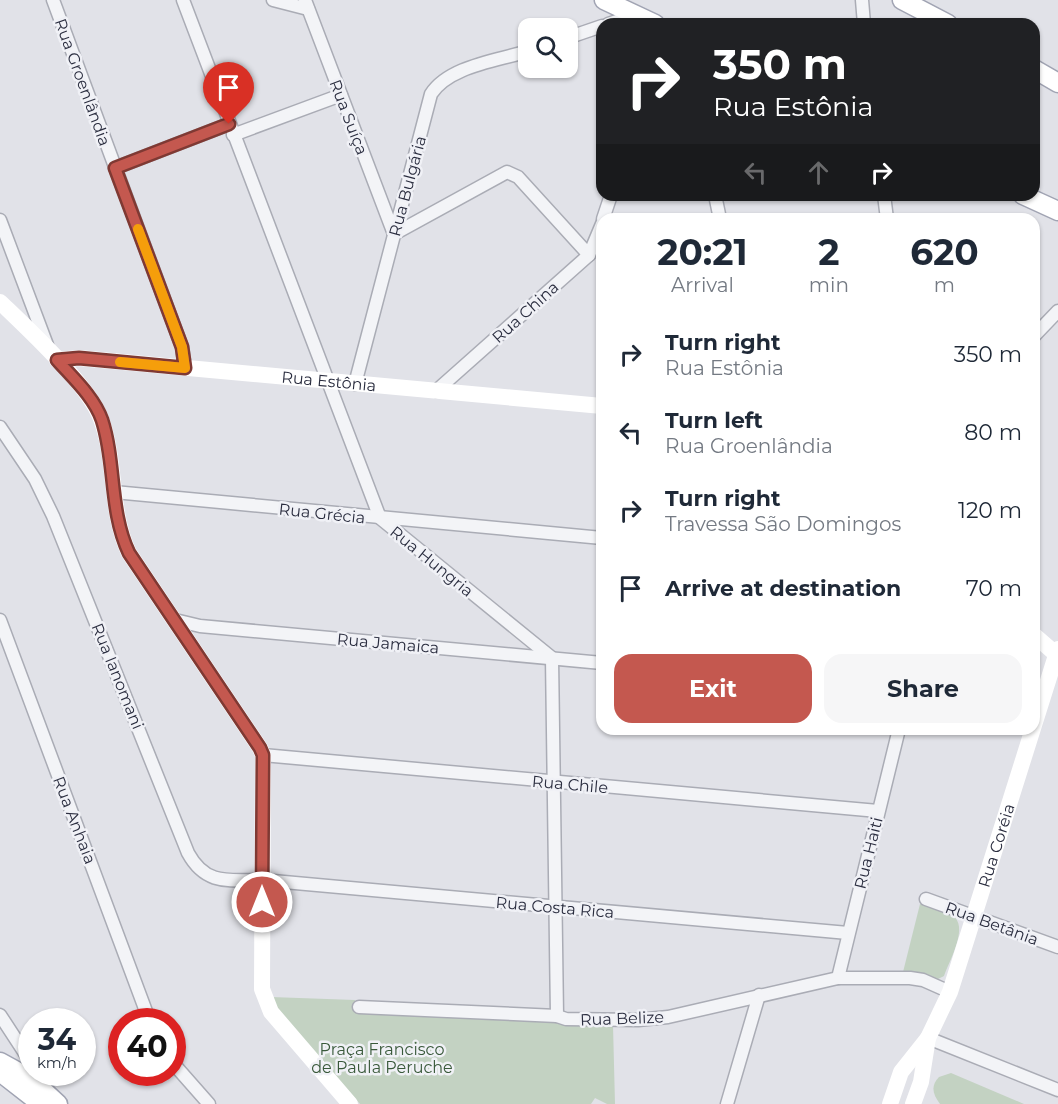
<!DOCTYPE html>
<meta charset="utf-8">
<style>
body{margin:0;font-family:Montserrat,sans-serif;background:#f6f6f7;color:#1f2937;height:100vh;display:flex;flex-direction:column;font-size:22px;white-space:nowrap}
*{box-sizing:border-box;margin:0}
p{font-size:20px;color:#747a83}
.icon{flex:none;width:33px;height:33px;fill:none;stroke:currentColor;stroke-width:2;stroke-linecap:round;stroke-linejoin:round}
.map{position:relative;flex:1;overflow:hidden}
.sheet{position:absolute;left:596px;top:213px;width:444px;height:522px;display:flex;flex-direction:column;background:#fff;border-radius:18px;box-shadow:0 2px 4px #0004}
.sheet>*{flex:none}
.hud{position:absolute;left:596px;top:18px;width:444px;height:183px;border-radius:18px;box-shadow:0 2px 4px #0004;background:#202124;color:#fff;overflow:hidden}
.controls{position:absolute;left:518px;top:18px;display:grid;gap:12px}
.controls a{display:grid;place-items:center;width:60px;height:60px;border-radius:12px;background:#fff;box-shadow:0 2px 4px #0004;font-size:30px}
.speed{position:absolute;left:18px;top:1008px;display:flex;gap:12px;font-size:30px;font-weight:700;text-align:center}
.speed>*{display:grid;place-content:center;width:78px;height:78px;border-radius:50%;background:#fff;box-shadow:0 2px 4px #0004;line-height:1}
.speed small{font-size:15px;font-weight:400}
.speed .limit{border:9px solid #d22;background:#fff;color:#111}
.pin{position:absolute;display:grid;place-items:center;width:51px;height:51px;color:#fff;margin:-62px -26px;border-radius:50% 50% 50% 0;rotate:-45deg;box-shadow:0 0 6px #0007}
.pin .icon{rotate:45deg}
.me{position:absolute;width:66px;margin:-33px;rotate:0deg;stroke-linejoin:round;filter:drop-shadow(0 0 4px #0008)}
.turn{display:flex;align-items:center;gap:21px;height:126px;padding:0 18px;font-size:27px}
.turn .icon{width:78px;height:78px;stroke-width:2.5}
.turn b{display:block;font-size:42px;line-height:51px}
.lanes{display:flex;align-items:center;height:57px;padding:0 18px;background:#0003;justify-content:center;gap:30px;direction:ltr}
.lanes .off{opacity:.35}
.eta{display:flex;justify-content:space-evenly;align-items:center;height:102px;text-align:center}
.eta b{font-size:36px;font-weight:700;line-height:42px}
.primary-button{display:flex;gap:12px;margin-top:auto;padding:12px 18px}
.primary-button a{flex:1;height:69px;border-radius:18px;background:#c4584f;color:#fff;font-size:24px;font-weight:700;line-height:69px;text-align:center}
.primary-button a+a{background:#f6f6f7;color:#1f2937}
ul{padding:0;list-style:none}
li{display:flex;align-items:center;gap:18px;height:78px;padding:0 18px}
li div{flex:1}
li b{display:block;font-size:22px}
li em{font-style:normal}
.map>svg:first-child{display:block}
.green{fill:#c3d2c2}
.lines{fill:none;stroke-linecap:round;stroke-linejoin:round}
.street-casing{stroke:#aaacb5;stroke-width:15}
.primary-casing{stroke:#a1a4b3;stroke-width:21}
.street{stroke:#f3f4f7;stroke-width:12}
.secondary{stroke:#fff;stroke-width:16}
.primary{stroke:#fff;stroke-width:18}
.route-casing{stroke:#7f3933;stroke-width:15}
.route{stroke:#c4584f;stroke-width:10}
.slow{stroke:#f59e0b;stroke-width:10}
.labels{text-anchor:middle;stroke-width:5;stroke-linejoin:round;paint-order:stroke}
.street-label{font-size:16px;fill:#2a2d3f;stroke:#f0f1f6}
.park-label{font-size:16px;fill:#39593a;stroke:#f0f1f6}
</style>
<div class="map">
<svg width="1058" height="1104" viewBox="0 0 1058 1104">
<rect width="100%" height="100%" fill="#e1e2e8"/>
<g class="green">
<path d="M920 904C930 907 943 909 952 915 970 926 949 961 944 976L938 979 919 973 903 972Z"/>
<polygon points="271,997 355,1000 356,1010 613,1025 615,1104 607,1104 595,1098 591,1104 360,1104 280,1014"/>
<path d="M951 1073 1024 1104H940C933 1095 930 1086 939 1077Z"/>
</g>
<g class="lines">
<g class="street-casing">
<g id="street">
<polyline points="53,0 182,347 185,368"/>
<polyline points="183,0 380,518 552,658 557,1016"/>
<polyline points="273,0 308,9"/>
<polyline points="305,0 394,234 507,172 518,177 589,255"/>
<polyline points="862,0 864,24"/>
<polyline points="608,24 635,15"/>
<polyline points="567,38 602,26"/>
<polyline points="233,135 341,95"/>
<polyline points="115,168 229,124"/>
<polyline points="715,195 720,219"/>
<polyline points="884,195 887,219"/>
<polyline points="603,219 611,195"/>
<polyline points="0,220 47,345"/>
<polyline points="1034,336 1058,311"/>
<path d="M355 384 431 94C449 66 497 61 528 51"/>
<polyline points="436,391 589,255 602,224"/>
<path d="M0 427 35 479 53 516 188 853C206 886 229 880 262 880L848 933"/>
<polyline points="114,492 602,538"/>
<polyline points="0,620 150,1022"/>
<polyline points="175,620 200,626 602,663"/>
<polyline points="263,755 878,811"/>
<polyline points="926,899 1058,947"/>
<polyline points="838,978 899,729"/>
<polyline points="359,1007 557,1016 566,1019 638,1020 668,1017 838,978 910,978 923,980 950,992"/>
<polyline points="0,1015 32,1064"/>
<polyline points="928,1038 1058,1090"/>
<polyline points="172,1062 209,1104"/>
<polyline points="727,1104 759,995"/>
</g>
</g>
<g class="primary-casing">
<g id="primary">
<polyline points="604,0 655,24"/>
<polyline points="902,0 948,24"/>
<polyline points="1034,69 1058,83"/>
<polyline points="1023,195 1058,211"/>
<polyline points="0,1062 31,1079 58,1104"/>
<polyline points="0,1072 41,1104"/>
</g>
</g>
<use href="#street" class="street"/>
<g class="secondary">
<path d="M0 302C27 328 89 385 101 419 117 462 109 511 129 553L260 748 263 755 262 989 271 1012 350 1104"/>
<path id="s1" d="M57 360 79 358 602 406"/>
<polyline points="1034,635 1058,656"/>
<path id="s2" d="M890 1104 901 1072 928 1038 950 992 1058 649"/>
<polyline points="913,1104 921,1082 928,1038"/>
</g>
<use href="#primary" class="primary"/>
</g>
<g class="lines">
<g class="route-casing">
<path id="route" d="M229 124 115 168 182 347 185 368 79 358 57 360C73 378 94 397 102 420 116 463 109 511 129 553L260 748 263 755 262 902"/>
</g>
<use href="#route" class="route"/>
<polyline class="slow" points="120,362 185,368 182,347 138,229"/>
</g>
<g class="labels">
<g class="street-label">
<text transform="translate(83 82) rotate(70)" y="6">Rua Groenlândia</text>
<text transform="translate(349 117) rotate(69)" y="6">Rua Suíça</text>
<text transform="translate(407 186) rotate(-75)" y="6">Rua Bulgária</text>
<text transform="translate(525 312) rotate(-42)" y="6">Rua China</text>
<text dy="6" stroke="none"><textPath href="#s1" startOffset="273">Rua Estônia</textPath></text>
<text transform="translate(322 513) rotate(6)" y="6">Rua Grécia</text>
<text transform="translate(432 561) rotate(39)" y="6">Rua Hungria</text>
<text transform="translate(388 643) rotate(5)" y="6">Rua Jamaica</text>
<text transform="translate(118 676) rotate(68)" y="6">Rua Ianomani</text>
<text transform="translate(570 784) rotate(5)" y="6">Rua Chile</text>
<text transform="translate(75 820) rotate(69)" y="6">Rua Anhaia</text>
<text dy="6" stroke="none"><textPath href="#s2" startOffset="282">Rua Coréia</textPath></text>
<text transform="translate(868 853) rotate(-76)" y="6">Rua Haiti</text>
<text transform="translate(555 907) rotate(5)" y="6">Rua Costa Rica</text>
<text transform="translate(992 923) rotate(20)" y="6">Rua Betânia</text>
<text transform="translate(622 1018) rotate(-2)" y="6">Rua Belize</text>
</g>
<g class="park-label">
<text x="382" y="1055">Praça Francisco<tspan x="382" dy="18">de Paula Peruche</tspan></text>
</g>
</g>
</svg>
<div class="controls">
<a><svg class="icon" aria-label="search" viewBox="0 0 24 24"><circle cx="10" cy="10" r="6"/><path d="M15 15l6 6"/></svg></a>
</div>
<div class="speed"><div>34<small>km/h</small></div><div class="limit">40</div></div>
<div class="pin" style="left:229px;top:124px;background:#d93025"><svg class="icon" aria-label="arrive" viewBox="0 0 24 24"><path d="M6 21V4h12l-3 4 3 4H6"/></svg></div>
<svg class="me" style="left:262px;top:902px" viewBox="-20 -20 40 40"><circle r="17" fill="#c4584f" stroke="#fff" stroke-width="3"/><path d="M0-11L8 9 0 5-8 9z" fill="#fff"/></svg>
<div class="hud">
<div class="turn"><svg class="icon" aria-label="right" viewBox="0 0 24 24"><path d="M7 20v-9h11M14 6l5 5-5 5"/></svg><div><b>350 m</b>Rua Estônia</div></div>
<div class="lanes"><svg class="icon off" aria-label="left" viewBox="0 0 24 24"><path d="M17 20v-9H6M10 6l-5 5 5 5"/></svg><svg class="icon off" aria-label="ahead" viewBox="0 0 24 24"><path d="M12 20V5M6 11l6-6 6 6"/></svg><svg class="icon" aria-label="right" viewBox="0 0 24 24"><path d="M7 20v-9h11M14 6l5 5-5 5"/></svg></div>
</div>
<section class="sheet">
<div class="eta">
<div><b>20:21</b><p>Arrival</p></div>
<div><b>2</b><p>min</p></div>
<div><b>620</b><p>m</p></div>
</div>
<ul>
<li><svg class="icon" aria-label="right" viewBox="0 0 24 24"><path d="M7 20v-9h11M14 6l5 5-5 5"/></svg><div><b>Turn right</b><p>Rua Estônia</p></div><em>350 m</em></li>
<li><svg class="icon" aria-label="left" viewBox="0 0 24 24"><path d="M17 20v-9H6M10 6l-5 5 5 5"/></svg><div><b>Turn left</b><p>Rua Groenlândia</p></div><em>80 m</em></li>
<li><svg class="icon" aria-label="right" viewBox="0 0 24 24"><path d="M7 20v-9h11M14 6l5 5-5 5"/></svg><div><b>Turn right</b><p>Travessa São Domingos</p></div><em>120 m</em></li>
<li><svg class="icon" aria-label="arrive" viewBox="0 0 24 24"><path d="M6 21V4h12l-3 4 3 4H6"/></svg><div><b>Arrive at destination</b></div><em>70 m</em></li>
</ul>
<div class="primary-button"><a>Exit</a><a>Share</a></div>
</section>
</div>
